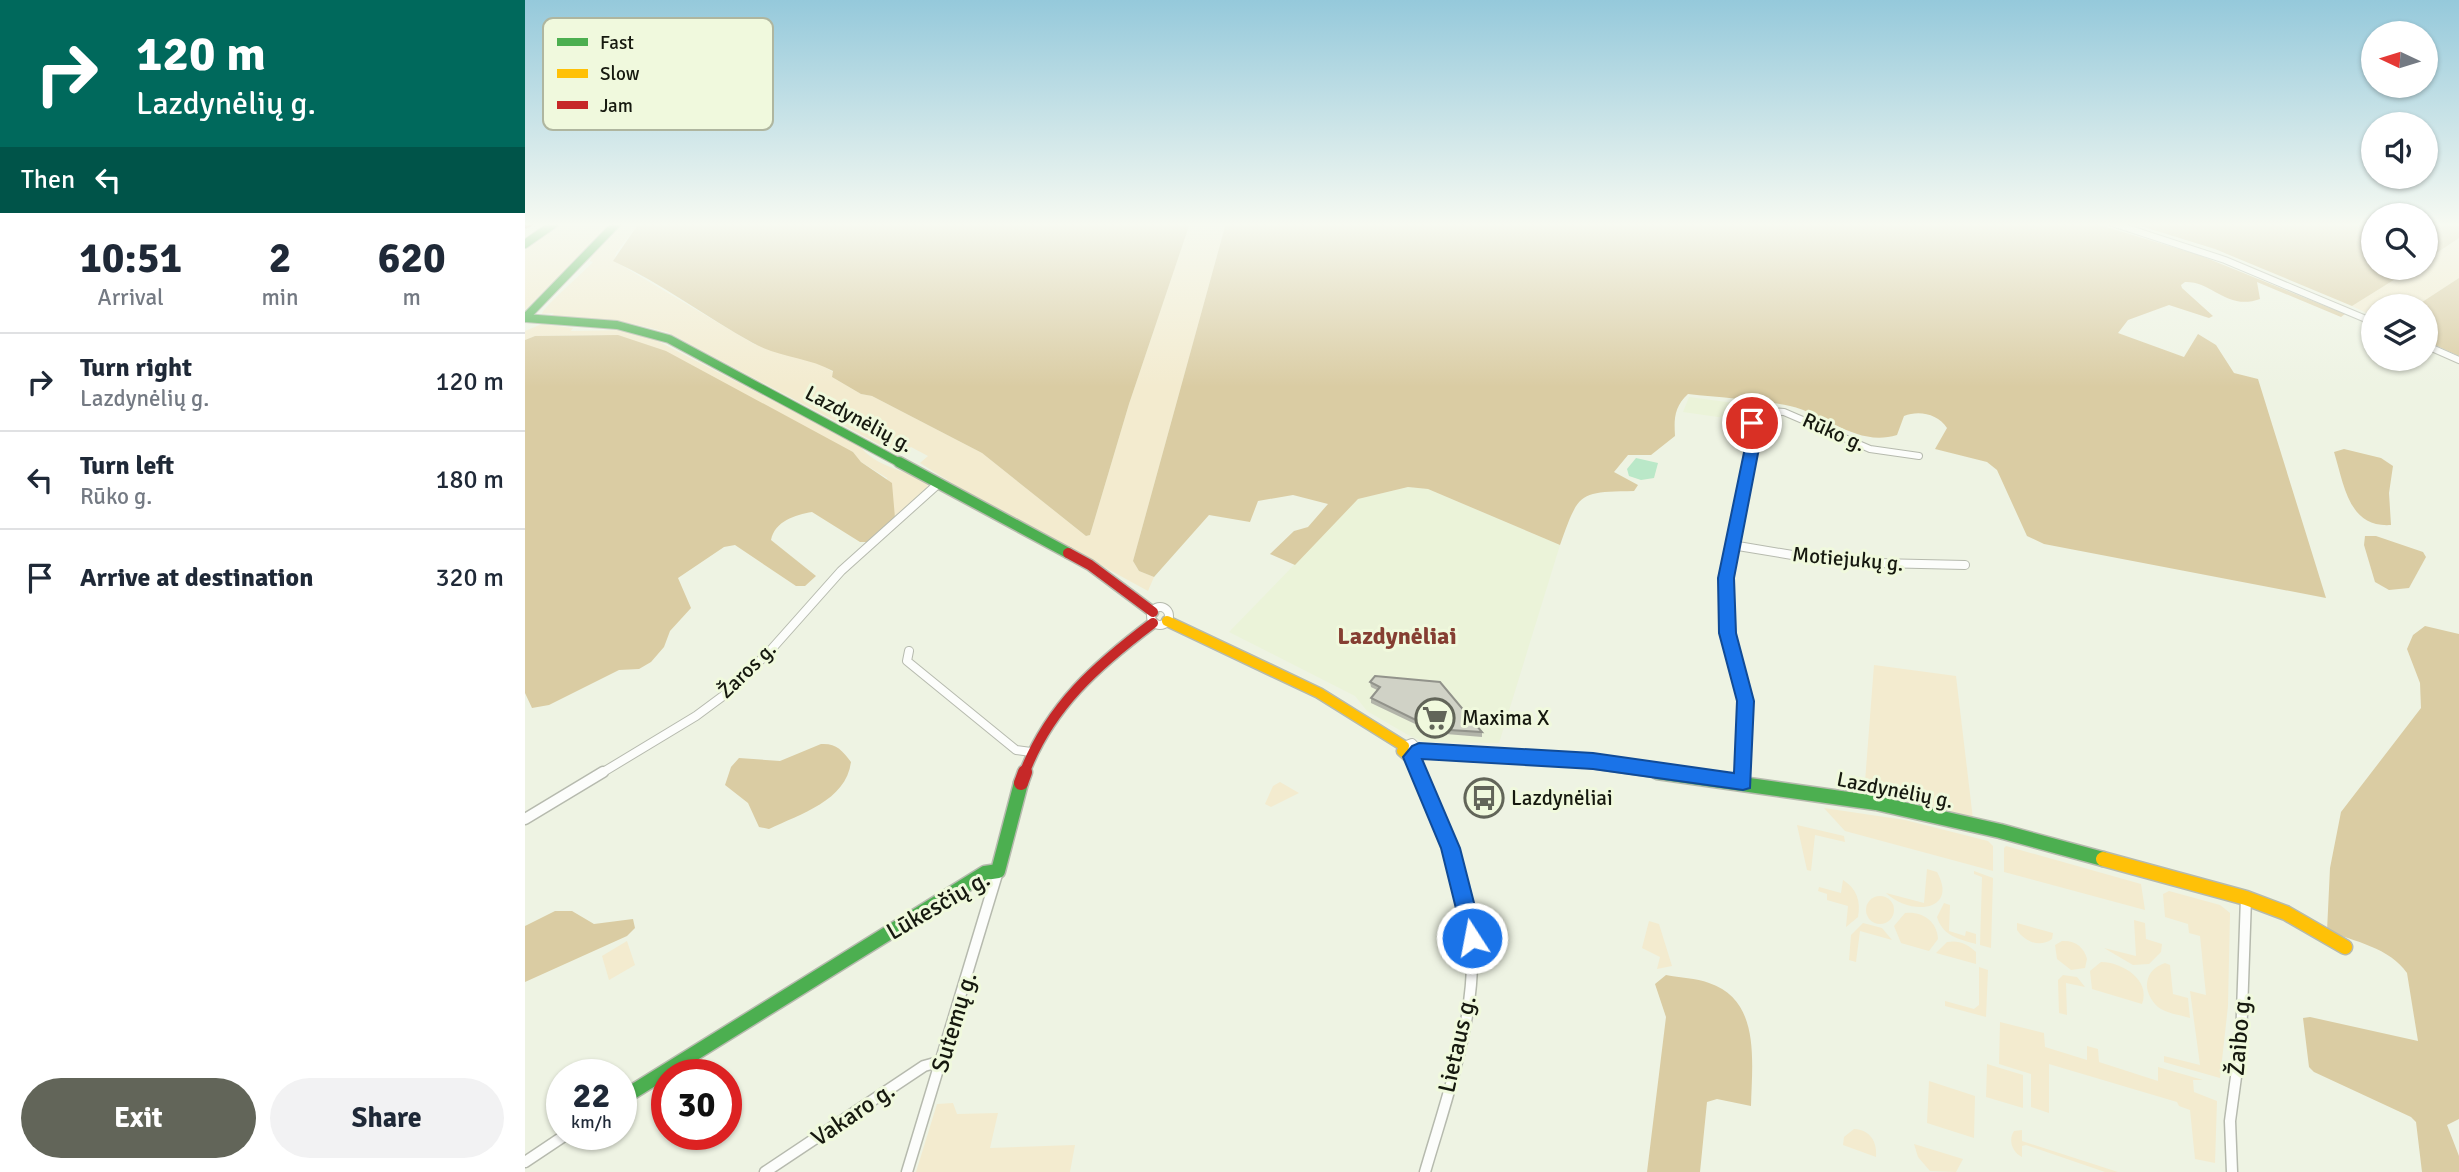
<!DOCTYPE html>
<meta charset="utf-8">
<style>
body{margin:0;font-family:Signika,sans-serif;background:#f2f2f3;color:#1f2937;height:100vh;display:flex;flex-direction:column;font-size:26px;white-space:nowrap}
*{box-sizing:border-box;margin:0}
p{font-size:23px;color:#747a83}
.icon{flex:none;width:38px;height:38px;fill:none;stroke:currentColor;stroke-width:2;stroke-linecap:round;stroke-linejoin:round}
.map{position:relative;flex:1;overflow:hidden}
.drawer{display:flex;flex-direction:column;background:#fff;width:525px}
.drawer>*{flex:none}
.banner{background:#00695c;color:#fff;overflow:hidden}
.needle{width:46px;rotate:274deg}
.buttons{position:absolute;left:1836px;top:21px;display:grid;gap:14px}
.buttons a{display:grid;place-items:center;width:77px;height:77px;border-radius:50%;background:#fff;box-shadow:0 2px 5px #0004;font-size:35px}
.speed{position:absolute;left:21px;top:1059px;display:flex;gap:14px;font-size:35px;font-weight:700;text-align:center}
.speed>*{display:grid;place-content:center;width:91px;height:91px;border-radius:50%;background:#fff;box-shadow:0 2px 5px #0004;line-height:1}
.speed small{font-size:18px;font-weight:400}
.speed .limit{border:10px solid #d22;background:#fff;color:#111}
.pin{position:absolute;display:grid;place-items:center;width:60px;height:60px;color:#fff;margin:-30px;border:4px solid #fff;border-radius:50%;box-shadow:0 2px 7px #0007}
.me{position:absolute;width:77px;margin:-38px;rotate:349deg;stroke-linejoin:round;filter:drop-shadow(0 0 5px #0008)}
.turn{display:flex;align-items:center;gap:24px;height:147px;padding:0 21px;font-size:32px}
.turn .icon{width:91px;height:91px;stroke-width:2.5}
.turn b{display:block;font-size:49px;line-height:60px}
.then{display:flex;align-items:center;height:66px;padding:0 21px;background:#0003;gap:14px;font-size:26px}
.eta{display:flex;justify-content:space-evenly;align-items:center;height:119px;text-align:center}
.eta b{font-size:42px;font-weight:700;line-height:49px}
.primary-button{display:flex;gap:14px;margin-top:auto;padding:14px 21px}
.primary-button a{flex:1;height:80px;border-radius:42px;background:#626559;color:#fff;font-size:28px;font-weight:700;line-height:80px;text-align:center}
.primary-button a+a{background:#f2f2f3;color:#1f2937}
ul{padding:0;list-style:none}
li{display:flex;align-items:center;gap:21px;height:98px;padding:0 21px;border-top:2px solid #e0e1e3}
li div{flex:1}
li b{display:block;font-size:26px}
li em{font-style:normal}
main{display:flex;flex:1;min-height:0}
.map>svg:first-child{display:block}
.built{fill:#ebf3d9}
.green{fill:#f3ebcf}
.forest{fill:#dacca3}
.water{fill:#bae8c8}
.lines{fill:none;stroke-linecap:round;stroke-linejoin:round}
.street-far2-casing{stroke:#b6baae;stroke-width:8}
.street-far1-casing{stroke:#b6baae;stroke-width:10}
.street-casing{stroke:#b6baae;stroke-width:13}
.fast-far2-casing{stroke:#b6baae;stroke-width:10}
.fast-far1-casing{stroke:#b6baae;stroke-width:13}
.fast-casing{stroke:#b6baae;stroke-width:17}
.slow-far1-casing{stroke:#b6baae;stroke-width:13}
.slow-casing{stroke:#b6baae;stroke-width:17}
.jam-far2-casing{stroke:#b6baae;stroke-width:10}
.jam-far1-casing{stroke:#b6baae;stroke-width:13}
.jam-casing{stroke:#b6baae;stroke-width:17}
.street-far2{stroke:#fcfdfb;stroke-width:6}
.street-far1{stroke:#fcfdfb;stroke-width:8}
.street{stroke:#fcfdfb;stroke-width:10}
.fast-far2{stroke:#4caf50;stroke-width:8}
.fast-far1{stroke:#4caf50;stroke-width:10}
.fast{stroke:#4caf50;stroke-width:14}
.slow-far1{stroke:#ffc107;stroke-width:10}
.slow{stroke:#ffc107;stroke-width:14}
.jam-far2{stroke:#c62828;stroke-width:8}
.jam-far1{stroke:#c62828;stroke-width:10}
.jam{stroke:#c62828;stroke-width:14}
.wall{fill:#b3b5aa}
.building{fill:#d0d2c6;stroke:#92938b;stroke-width:2}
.route{fill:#1a73e8;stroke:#114b97;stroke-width:2}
.labels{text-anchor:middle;stroke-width:6;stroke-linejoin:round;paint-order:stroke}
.street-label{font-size:21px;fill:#16190f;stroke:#f0f9dd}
.poi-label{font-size:21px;fill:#16190f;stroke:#f0f9dd;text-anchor:start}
.quarter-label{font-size:24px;font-weight:bold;fill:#853e32;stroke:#f0f9dd}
.near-street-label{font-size:24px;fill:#16190f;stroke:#f0f9dd}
.key{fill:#f0f9dd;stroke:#afb69f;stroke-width:2}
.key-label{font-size:19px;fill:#16190f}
</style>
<main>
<section class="drawer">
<div class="banner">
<div class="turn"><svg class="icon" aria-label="right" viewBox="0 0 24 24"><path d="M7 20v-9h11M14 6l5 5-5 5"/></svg><div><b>120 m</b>Lazdynėlių g.</div></div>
<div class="then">Then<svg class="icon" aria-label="left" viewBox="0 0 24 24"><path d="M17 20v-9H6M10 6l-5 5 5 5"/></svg></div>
</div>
<div class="eta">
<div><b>10:51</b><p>Arrival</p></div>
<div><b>2</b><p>min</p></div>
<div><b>620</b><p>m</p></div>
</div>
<ul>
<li><svg class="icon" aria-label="right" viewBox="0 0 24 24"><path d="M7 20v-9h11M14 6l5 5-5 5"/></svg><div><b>Turn right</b><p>Lazdynėlių g.</p></div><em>120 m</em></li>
<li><svg class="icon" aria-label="left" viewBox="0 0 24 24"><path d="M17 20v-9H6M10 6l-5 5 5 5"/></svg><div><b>Turn left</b><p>Rūko g.</p></div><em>180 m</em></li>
<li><svg class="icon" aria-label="arrive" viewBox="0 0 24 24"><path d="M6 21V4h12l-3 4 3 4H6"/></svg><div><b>Arrive at destination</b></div><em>320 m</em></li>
</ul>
<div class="primary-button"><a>Exit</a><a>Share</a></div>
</section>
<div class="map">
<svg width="1934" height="1172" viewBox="0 0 1934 1172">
<rect width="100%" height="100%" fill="#eef3e3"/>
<g class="built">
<polygon points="1164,397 1209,403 1218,407 1221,421 1158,412"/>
<polygon points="883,487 903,489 1035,545 974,743 899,742 883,735 842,711 830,696 704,632 833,499"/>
</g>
<g class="green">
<polygon points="37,223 88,223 0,310 0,250"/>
<path d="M96 223H114L91 253 89 261 229 344 287 359 308 372 307 377 336 394 347 396 457 453 561 536 565 535 604 404 665 223H701L608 561 614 571 629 577 623 591 438 490 395 463 403 456 386 447 376 453 357 446 142 332 104 323 26 316 29 313 17 314C18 307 58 273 68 262L65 261 67 255Z"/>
<polygon points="1934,238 1934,278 1891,306 1848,306 1848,316 1827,306 1888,268 1900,268 1901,260"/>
<path d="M17 324 48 328 46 331 103 330 119 334 334 445C351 468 380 469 403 483L402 487 370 518 362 478 336 462 328 452 79 335 10 336 0 340V331Z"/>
<polygon points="1349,665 1431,676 1448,819 1339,795"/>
<polygon points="755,782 774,793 746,807 740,804 748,786"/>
<polygon points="1299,808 1380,820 1463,841 1468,846 1468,871 1320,831"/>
<polygon points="1272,825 1319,836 1320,842 1290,835 1286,871 1282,870"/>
<polygon points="1481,846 1616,884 1620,910 1479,872 1479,848"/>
<path d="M1402 869 1412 872C1434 912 1385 916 1361 893L1399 903Z"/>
<polygon points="1449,871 1468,878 1466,948 1455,945 1457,877 1449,874"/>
<path d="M1318 880C1332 889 1336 901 1333 917L1321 927 1323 906 1302 900V894L1293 891 1294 887 1316 893Z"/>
<polygon points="1644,891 1695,905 1705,913 1703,1006 1695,1078 1639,1062 1639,1056 1675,1065 1665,991 1681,995 1675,936 1664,933 1663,924 1640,917 1638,894"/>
<circle cx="1355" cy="910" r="14"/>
<path d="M1419 903 1425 905 1424 931 1440 936 1441 931 1451 934V944C1433 939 1418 936 1412 917Z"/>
<path d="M1380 913C1397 911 1412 921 1413 939L1404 951 1376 943 1369 926Z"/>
<polygon points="1609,920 1620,923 1621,939 1637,944 1636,952 1624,964 1608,965 1579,948 1611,956"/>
<polygon points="1124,921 1134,924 1147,966 1132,969 1135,957 1117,948"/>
<polygon points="1338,923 1357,928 1367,940 1335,931 1331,962 1324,960 1326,935"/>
<path d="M1492 923 1528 933 1527 939C1515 948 1500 942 1492 930Z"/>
<polygon points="102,941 110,965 84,980 77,956"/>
<path d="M1537 941C1550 940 1559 947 1562 959L1560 968 1546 970 1532 959 1530 945Z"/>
<path d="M1422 942C1434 940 1442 944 1451 952V964L1411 953Z"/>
<path d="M1576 962C1597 962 1626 980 1617 1004L1567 989 1565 971Z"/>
<path d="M1640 963 1645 965 1648 994 1663 998 1665 1018C1655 1015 1640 1013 1633 1007 1616 991 1619 970 1640 963Z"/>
<polygon points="1454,967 1463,970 1461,1017 1420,1006 1420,1001 1449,1009 1454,1005"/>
<polygon points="1538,975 1552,977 1560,987 1541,983 1542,1015 1534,1013 1533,980"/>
<polygon points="1475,1022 1519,1033 1520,1047 1562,1060 1562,1046 1573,1049 1574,1062 1633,1081 1633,1067 1678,1080 1668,1080 1669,1092 1692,1101 1690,1163 1670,1159 1665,1110 1654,1106 1652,1102 1524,1064 1524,1113 1506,1107 1506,1074 1474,1064"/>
<polygon points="1462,1064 1498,1075 1498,1108 1461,1097"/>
<polygon points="1404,1081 1450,1096 1449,1138 1402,1123"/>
<polygon points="428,1103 432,1114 473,1113 465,1148 550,1145 545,1172 391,1172 412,1104"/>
<path d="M1329 1129C1345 1130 1352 1141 1351 1157L1318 1145 1319 1137Z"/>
<path d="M1497 1130V1141L1593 1172H1580L1501 1145 1497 1146V1157C1487 1152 1483 1140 1489 1131Z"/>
<polygon points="1389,1144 1438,1159 1431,1172 1405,1171 1393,1157"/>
</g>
<g class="forest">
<path d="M114 223H665L604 404 565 535 561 536 457 453 347 396 336 394 307 377 308 371C283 357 255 358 228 343 181 317 138 284 88 261Z"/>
<path d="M701 223H1568L1674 255 1820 314 1816 317 1732 282 1735 299C1702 311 1687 281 1660 282L1656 285 1657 288 1688 316 1684 318 1644 305 1603 320 1593 333 1659 357 1673 334 1691 345 1709 373 1733 379 1801 598 1519 544 1502 536 1472 470 1462 462 1410 449 1422 428C1413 414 1394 410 1379 416L1372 435C1332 447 1303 415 1265 406 1233 399 1196 398 1163 394 1149 407 1149 419 1150 436L1126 455H1103L1089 472 1113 485 1109 491C1053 492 1054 492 1035 545L903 489 883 487 833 499 770 565 745 554 769 531 783 527 803 504 768 495 733 501 725 522 684 515 629 577 614 571 608 561Z"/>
<polygon points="1606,223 1848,223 1848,268 1888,268 1827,306 1690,249"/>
<polygon points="1901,223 1934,223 1934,238 1901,260"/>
<polygon points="1934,278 1934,356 1901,341 1900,306 1891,306"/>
<path d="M93 335 141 351 328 452 336 462 367 483 370 518 344 542H335L287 512C270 515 250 521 246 540L291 576 280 586H271L210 545 199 547 153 578 166 608 145 631 139 647 126 662 114 669 94 670 24 705 7 708 0 693V340L10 336Z"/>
<path d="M1819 449 1856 458 1868 466 1864 493 1866 525C1823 528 1819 484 1809 452Z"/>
<polygon points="1840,536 1851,536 1898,552 1901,557 1884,588 1864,590 1850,582 1839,545"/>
<path d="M1900 626 1934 634V1119L1922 1125 1934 1156V1172H1897L1891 1122 1886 1117 1789 1072 1784 1067 1778 1018 1785 1017 1893 1041 1882 973C1865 948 1829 941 1802 931L1805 868 1816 812 1896 708 1895 683 1882 649 1888 635Z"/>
<path d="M296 744C311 743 317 750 326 762 321 801 275 814 244 829L234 827 223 803 200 785 206 767 214 758 255 761Z"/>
<polygon points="30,911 47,911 69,924 108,919 110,928 102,936 0,982 0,926"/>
<path d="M1141 975C1155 978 1171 978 1184 983 1236 1000 1227 1062 1226 1106L1192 1099 1182 1102 1175 1172H1122L1141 1017 1130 984Z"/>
</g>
<polygon class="water" points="1111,458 1133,463 1129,478 1116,480 1104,476 1102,469"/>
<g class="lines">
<g class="street-far2-casing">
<g id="street-far2">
<polyline points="1587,223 1700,260 1848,322"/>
<polyline points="1900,345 1934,360"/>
<polyline points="1224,464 1229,438 1227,410 1259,412 1345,449 1394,456"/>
</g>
</g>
<g class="street-far1-casing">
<g id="street-far1">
<polyline points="1207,545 1309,562 1440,565"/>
<circle cx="635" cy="616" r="9"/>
<polyline points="384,651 382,661 491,750 506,752"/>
<polyline points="879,746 887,743 894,751"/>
<polyline points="888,757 896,774"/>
<polyline points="75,774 171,716 198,696 244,652 316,571 414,483"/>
<polyline points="1218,774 1220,701 1200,613 1202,560 1212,532 1225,462"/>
</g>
</g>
<g class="street-casing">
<g id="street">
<path d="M895 772C915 818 936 865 944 914 958 1002 924 1089 900 1172"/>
<polyline points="1218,782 1218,772"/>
<polyline points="0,819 78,772"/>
<polyline points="0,1162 42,1134"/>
<polyline points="240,1172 399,1066 417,1061"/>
<polyline points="382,1172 473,871"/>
<polyline points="1707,1172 1705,1121 1716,1040 1721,898"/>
</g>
</g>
<g class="fast-far2-casing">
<g id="fast-far2">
<polyline points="0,244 30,223"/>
<polyline points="0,318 92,325 144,339 377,464"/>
<polyline points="0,318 92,223"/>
</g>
</g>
<g class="fast-far1-casing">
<g id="fast-far1">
<polyline points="374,462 543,553"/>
<polyline points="1045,760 1145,774"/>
</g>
</g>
<g class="fast-casing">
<g id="fast">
<polyline points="1132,772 1351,803 1475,831 1578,859"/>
<polyline points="96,1099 460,873 473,871 496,783"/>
</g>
</g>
<g class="slow-far1-casing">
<polyline id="slow-far1" points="642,621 794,693 879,746 877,751 884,757 894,751 1045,760"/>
</g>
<g class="slow-casing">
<polyline id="slow" points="1578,859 1721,898 1761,913 1820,947"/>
</g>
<g class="jam-far2-casing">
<polyline id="jam-far2" points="0,224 3,223"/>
</g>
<g class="jam-far1-casing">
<g id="jam-far1">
<polyline points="543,553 565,565 628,612"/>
<path d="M499 774C524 707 572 665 628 623"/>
</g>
</g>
<g class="jam-casing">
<polyline id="jam" points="496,783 500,772"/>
</g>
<use href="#street-far2" class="street-far2"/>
<use href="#street-far1" class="street-far1"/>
<use href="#street" class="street"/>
<use href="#fast-far2" class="fast-far2"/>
<use href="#fast-far1" class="fast-far1"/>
<use href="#fast" class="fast"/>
<use href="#slow-far1" class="slow-far1"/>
<use href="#slow" class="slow"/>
<use href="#jam-far2" class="jam-far2"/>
<use href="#jam-far1" class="jam-far1"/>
<use href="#jam" class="jam"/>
</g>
<polygon class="wall" points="845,682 957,732 957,737 909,733 846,703 846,698 852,690 846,687"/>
<polygon class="building" points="850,676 915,682 957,732 909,729 846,698 855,687 845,682"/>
<linearGradient id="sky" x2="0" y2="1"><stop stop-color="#95c9db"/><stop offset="0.58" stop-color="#f7faf2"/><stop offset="1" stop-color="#f7faf2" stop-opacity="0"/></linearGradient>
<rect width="1934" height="387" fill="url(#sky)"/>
<polygon class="route" points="1227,419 1234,423 1236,438 1209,578 1211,633 1229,701 1225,788 1218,790 1068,769 897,759 935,848 958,938 955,945 947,948 940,945 916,848 878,757 887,746 894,743 1068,753 1209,773 1212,701 1194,633 1193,578 1222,438 1220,423"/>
<defs>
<g id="supermarket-ring" transform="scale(2.0125)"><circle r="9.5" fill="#f0f9dd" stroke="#626559" stroke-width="1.5"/><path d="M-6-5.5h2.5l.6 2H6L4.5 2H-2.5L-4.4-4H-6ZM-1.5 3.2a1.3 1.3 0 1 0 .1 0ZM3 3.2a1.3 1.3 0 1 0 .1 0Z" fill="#626559"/></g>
<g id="bus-ring" transform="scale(2.0125)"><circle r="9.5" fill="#f0f9dd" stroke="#626559" stroke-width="1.5"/><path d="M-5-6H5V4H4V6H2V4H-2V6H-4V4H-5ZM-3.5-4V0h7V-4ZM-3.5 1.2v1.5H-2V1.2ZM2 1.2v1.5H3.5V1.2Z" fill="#626559"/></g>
</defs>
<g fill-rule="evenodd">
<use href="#supermarket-ring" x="910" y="718"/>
<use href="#bus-ring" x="959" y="798"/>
</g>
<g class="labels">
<g class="street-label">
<text transform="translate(334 419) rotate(28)" y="7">Lazdynėlių g.</text>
<text transform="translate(1309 432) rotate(24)" y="7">Rūko g.</text>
<text transform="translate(1323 559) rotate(5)" y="7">Motiejukų g.</text>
<text transform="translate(222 670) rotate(-44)" y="7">Žaros g.</text>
<text transform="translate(1370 790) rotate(11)" y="7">Lazdynėlių g.</text>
</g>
<g class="poi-label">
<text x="937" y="725">Maxima X</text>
<text x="986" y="805">Lazdynėliai</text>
</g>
<g class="quarter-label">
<text x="872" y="644">Lazdynėliai</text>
</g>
<g class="near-street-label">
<text transform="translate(413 905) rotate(-30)" y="8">Lūkesčių g.</text>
<text transform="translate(429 1022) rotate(-73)" y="8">Sutemų g.</text>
<text transform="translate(1714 1035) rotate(-85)" y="8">Žaibo g.</text>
<text transform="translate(932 1044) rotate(-77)" y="8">Lietaus g.</text>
<text transform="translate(328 1114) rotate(-34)" y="8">Vakaro g.</text>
</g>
</g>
<rect x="18" y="18" width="230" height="112" rx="10" class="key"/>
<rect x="32" y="38" width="31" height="8" fill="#4caf50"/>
<rect x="32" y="69" width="31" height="9" fill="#ffc107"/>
<rect x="32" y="101" width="31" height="8" fill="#c62828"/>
<g class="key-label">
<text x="75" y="49">Fast</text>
<text x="75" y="80">Slow</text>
<text x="75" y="112">Jam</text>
</g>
</svg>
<div class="buttons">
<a><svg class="needle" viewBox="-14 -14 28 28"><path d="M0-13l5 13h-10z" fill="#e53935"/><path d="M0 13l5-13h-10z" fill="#747a83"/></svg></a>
<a><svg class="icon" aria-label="sound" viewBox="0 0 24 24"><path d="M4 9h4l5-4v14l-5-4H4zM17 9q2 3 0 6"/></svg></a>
<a><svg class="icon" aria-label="search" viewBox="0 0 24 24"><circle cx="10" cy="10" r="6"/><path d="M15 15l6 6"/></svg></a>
<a><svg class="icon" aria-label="layers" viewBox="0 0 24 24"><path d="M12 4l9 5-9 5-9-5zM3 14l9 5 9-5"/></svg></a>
</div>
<div class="speed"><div>22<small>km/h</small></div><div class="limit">30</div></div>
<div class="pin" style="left:1227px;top:423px;background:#d93025"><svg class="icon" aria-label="arrive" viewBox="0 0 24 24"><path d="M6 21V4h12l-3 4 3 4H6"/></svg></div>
<svg class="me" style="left:947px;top:938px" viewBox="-20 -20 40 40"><circle r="17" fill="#1a73e8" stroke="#fff" stroke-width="3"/><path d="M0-11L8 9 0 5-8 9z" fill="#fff"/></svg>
</div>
</main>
